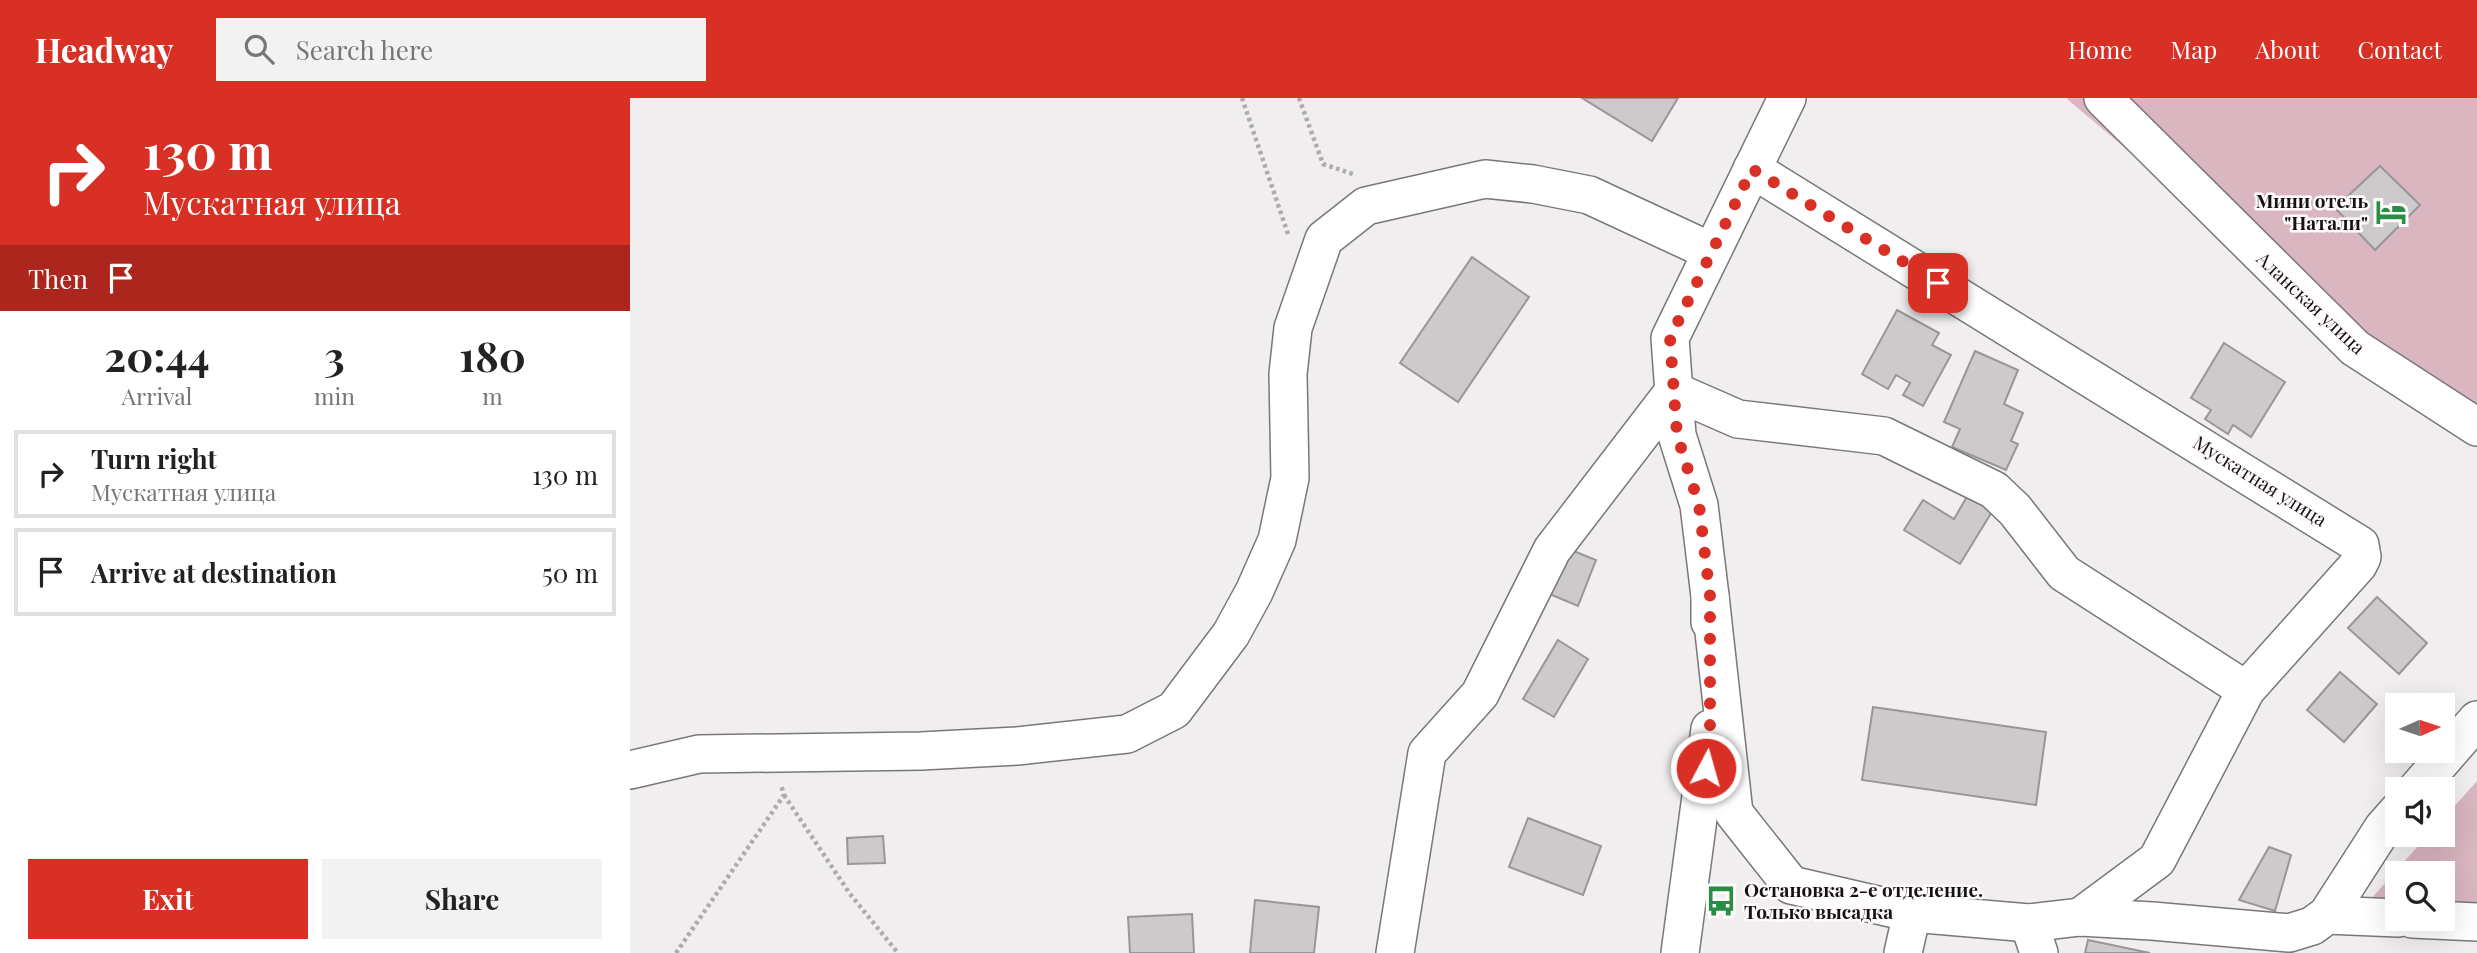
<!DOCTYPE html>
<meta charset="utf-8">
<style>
body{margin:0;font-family:"Playfair Display",serif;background:#f2f2f2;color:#222;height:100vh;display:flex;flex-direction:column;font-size:26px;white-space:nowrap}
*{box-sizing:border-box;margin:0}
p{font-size:23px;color:#767676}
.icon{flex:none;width:38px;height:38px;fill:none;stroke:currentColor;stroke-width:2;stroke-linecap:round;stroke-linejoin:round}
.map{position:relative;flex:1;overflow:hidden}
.details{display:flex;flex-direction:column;background:#fff;width:630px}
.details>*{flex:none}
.top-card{background:#d93025;color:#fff;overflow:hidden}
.needle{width:46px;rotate:87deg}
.tools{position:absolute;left:1755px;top:595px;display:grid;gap:14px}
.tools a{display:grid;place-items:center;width:70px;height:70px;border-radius:0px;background:#fff;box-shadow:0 7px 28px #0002;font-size:35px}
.pin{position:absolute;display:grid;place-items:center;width:60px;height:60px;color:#fff;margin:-30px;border-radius:14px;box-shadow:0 4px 10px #0006}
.me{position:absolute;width:77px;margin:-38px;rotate:6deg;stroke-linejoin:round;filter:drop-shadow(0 0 5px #0008)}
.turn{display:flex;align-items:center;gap:24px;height:147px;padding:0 28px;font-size:32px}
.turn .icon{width:91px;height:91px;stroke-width:2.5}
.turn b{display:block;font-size:49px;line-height:60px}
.then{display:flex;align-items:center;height:66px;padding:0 28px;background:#0003;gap:14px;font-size:26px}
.eta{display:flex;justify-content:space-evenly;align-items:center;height:119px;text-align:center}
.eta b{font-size:42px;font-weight:700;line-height:49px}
.button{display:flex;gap:14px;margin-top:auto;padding:14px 28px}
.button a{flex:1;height:80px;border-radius:0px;background:#d93025;color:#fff;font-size:28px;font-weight:700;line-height:80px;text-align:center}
.button a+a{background:#f2f2f2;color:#222}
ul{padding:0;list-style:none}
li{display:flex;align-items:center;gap:21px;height:88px;margin:0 14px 10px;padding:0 14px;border:4px solid #e0e0e0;border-radius:0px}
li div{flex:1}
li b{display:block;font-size:26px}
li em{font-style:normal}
header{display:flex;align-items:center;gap:42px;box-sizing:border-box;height:98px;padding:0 35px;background:#d93025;color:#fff}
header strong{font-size:33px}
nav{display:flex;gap:38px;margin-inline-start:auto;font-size:24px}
.search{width:490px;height:63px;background:#f2f2f2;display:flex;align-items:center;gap:18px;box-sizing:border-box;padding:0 24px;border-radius:0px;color:#767676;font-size:26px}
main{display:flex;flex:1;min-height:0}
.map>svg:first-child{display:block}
.green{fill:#d9b6c0}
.building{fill:#cdcacb;stroke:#999697;stroke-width:2}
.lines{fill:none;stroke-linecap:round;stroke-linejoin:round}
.minor-casing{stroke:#7b7778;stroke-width:40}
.path{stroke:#adabac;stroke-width:4.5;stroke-dasharray:3.5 3.5;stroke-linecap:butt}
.minor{stroke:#fff;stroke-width:37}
.route{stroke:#d93025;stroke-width:12;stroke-dasharray:0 21.6}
.labels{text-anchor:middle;stroke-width:5;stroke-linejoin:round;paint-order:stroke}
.poi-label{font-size:19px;font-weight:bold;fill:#141314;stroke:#fffbfc;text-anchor:end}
.street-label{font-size:19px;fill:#141314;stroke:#fffbfc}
</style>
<header>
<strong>Headway</strong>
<div class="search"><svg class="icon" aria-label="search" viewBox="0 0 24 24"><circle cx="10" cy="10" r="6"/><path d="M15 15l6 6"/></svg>Search here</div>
<nav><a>Home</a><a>Map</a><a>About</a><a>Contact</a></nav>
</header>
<main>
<section class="details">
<div class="top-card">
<div class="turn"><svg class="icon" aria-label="right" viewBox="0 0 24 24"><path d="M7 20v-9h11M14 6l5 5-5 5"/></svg><div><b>130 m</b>Мускатная улица</div></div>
<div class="then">Then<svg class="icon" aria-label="arrive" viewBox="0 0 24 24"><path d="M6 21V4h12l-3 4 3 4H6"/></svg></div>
</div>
<div class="eta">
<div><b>20:44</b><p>Arrival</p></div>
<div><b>3</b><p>min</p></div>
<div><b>180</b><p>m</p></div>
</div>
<ul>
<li><svg class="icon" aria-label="right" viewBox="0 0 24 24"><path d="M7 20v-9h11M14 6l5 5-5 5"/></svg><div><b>Turn right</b><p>Мускатная улица</p></div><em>130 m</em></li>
<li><svg class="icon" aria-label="arrive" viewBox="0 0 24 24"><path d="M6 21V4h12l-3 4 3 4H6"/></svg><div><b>Arrive at destination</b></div><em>50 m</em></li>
</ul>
<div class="button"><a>Exit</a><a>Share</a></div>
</section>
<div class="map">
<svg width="1847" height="855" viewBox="0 0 1847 855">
<rect width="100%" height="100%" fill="#f1eeef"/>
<g class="green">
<polygon points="1438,0 1847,0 1847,346 1437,1"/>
<polygon points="1847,683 1847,813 1813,813 1813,775 1768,775 1767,812 1731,812 1798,737 1813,737 1813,721"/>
</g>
<g class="building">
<polygon points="952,0 1048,0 1022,43"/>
<polygon points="1750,68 1790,107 1745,152 1705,110"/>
<polygon points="842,159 899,199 828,304 770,265"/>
<polygon points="1267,212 1309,235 1302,247 1321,257 1293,308 1273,297 1280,285 1266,277 1258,291 1232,276"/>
<polygon points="1594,245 1655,284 1621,339 1603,327 1598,336 1575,321 1581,312 1561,300"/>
<polygon points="1345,253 1388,272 1374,306 1393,315 1381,343 1388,346 1376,372 1322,349 1330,331 1314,324"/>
<polygon points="1338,397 1363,412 1330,466 1274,432 1293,402 1324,421"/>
<polygon points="936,450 966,462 948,508 917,495"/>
<polygon points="1747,499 1797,545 1769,576 1718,530"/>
<polygon points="928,542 958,561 924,619 893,601"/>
<polygon points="1710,574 1747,606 1714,644 1677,612"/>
<polygon points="1243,609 1416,634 1406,707 1232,682"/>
<polygon points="898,720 971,748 953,797 879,769"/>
<polygon points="253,738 255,765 218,766 217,740"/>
<polygon points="1639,749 1661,757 1645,813 1609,802"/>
<polygon points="625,802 689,809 684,855 620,855"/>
<polygon points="562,816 564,855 500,855 498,819"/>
<polygon points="1458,842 1520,855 1455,855"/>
</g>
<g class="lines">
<g class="minor-casing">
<g id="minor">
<polyline points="1473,0 1725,250 1847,329"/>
<polyline points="1122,71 1730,447 1732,459 1728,467 1616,592 1527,762 1450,819"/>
<polyline points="1080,498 1104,715 1161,787 1282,815 1399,825 1450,819 1522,823 1659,835 1682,828 1697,817 1753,730 1768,713"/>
<polyline points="1080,524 1080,498 1069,407 1047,337 1040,240 1157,0"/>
<polyline points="0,672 69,656 291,653 387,648 497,636 544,612 601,536 624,494 647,442 660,380 658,276 663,230 694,141 736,108 855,81 903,86 959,97 1080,153"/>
<polyline points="1787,691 1847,622"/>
<polyline points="1697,817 1768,820"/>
<polyline points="1782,821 1847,824"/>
<polyline points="1399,825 1409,855"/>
<polyline points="765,855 797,655 850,596 922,452 1044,293 1108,321 1254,338 1364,392 1385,412 1434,475 1616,592"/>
<polyline points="1050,855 1080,631"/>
<polyline points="1273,855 1282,815"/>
</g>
</g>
<g class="path">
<polyline points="612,0 659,139"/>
<polyline points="669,0 693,66 723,76"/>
<polyline points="154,697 220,796 268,855"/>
<polyline points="46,855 154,697 151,687"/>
</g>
<use href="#minor" class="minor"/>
</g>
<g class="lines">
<polyline class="route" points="1076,670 1080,645 1080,498 1069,407 1047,337 1040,240 1122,71 1308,185"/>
</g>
<defs>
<g id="hotel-bare" transform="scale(2.415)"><path d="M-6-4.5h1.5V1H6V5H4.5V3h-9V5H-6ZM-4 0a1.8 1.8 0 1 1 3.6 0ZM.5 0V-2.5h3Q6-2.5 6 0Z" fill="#278e44" stroke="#fffbfc" stroke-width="2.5" paint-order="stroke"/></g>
<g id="bus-bare" transform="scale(2.415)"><path d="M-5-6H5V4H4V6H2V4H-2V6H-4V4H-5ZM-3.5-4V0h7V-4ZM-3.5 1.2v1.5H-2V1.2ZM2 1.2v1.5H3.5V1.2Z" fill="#278e44" stroke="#fffbfc" stroke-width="2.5" paint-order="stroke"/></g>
</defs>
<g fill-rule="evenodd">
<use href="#hotel-bare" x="1761" y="114"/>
<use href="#bus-bare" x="1091" y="803"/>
</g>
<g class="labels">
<g class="poi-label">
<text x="1738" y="110">Мини отель<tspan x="1738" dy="22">"Натали"</tspan></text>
<text x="1114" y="799" text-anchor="start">Остановка 2-е отделение.<tspan x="1114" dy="22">Только высадка</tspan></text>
</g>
<g class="street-label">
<text transform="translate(1681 205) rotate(43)" y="7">Аланская улица</text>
<text transform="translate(1630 383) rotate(32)" y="7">Мускатная улица</text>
</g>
</g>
</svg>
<div class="tools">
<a><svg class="needle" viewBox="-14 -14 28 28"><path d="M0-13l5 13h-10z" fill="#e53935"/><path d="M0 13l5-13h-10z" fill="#767676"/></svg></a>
<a><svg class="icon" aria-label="sound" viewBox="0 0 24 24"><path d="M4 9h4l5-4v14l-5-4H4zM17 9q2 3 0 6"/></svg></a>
<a><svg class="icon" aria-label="search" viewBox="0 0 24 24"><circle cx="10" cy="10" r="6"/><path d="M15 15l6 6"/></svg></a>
</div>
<div class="pin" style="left:1308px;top:185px;background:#d93025"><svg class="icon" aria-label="arrive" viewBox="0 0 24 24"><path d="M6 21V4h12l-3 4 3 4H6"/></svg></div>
<svg class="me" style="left:1076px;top:670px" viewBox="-20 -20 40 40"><circle r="17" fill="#d93025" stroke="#fff" stroke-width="3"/><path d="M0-11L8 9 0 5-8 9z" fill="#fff"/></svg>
</div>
</main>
